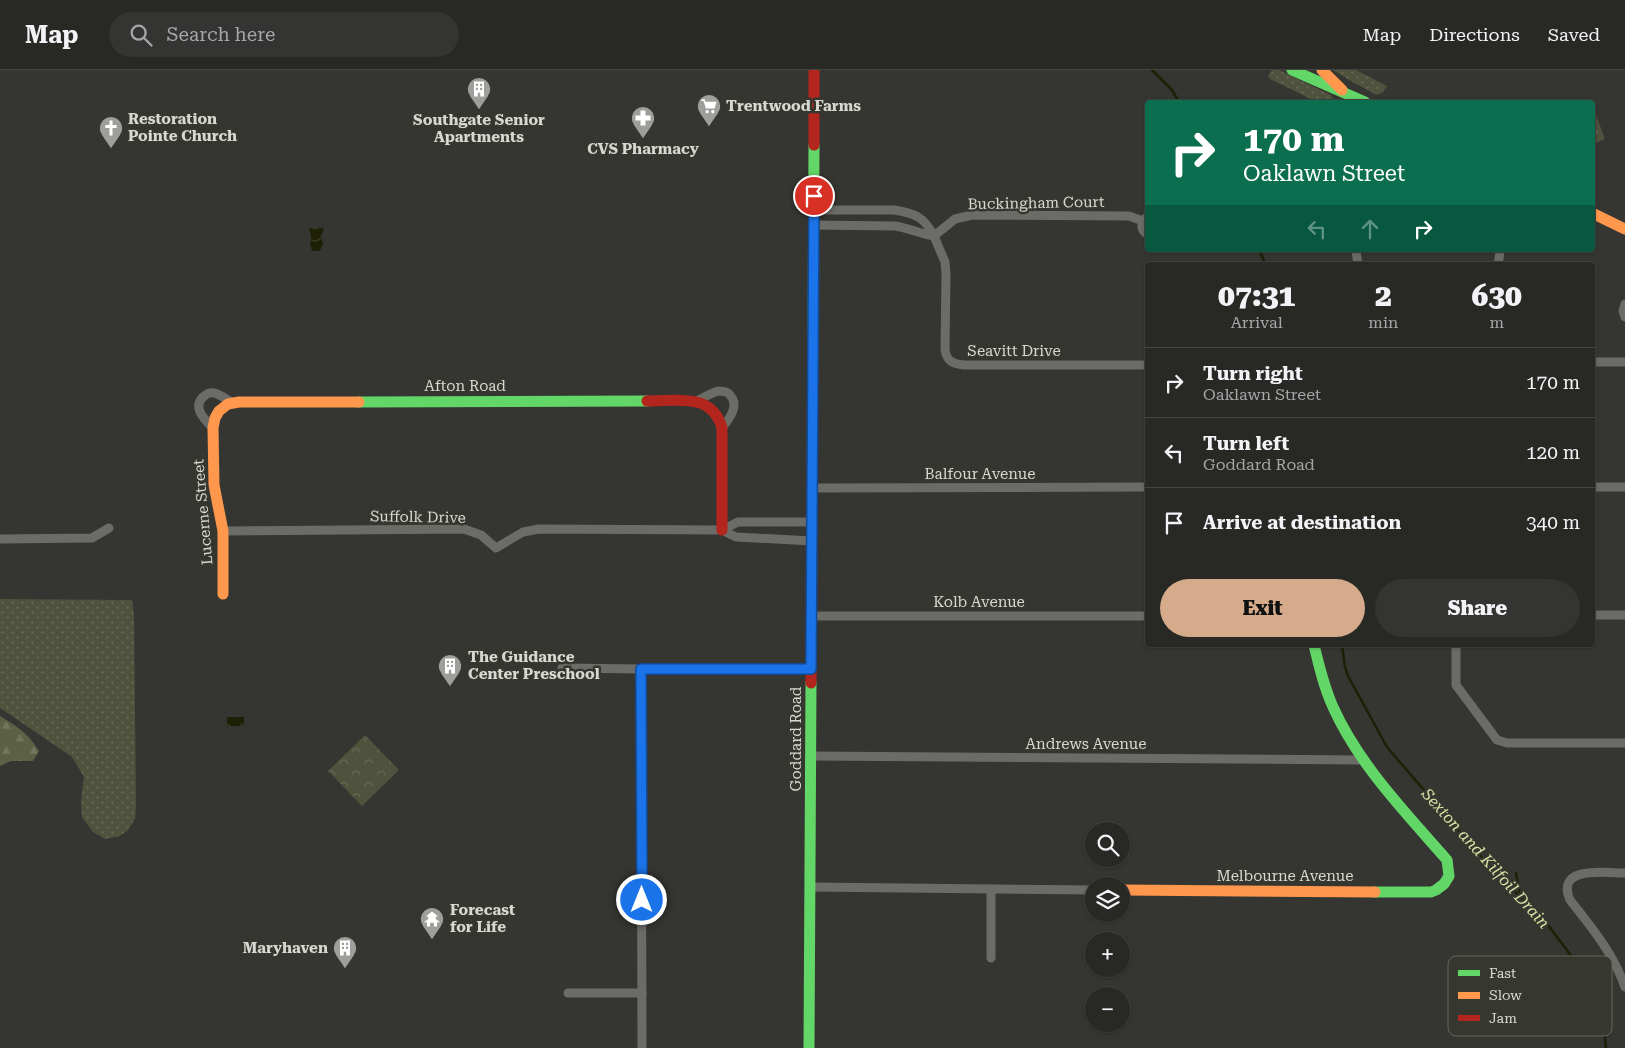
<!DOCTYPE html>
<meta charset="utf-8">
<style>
body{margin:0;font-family:"Roboto Serif",serif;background:#343432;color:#f1f3f6;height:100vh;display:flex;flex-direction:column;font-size:19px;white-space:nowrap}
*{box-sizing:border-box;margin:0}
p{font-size:16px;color:#a5a6a7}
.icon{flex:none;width:28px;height:28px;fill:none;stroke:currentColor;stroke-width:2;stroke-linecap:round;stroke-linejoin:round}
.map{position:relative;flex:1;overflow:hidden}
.panel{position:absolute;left:1145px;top:192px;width:450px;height:385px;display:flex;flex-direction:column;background:#282825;border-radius:5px;box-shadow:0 1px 4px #0004,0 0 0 1px #444442}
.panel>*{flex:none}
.guide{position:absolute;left:1145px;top:30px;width:450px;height:152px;border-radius:5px;box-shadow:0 1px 4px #0004,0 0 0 1px #444442;background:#0b6e4f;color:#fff;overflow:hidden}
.tools{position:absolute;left:1085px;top:752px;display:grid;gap:10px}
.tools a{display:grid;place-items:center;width:45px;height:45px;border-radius:50%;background:#282825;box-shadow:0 1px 4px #0004,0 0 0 1px #444442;font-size:25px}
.pin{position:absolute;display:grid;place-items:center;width:42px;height:42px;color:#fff;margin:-21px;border:2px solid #fff;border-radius:50%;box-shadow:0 1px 5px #0007}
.me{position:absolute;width:55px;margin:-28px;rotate:0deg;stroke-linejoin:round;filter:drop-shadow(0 0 4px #0008)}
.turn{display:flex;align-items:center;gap:18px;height:105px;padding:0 15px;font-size:22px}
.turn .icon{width:65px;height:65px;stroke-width:2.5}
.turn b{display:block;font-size:35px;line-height:42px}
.lanes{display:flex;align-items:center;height:48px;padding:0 15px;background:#0003;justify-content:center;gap:25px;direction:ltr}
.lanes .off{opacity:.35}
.eta{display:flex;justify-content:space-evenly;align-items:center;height:85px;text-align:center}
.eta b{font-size:30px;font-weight:800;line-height:35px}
.primary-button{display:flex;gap:10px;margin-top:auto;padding:10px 15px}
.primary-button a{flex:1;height:58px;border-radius:30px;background:#d6ab8b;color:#111;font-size:20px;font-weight:800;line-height:58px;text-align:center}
.primary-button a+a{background:#343432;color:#f1f3f6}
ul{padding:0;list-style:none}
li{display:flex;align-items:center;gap:15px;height:70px;padding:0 15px;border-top:1px solid #444442}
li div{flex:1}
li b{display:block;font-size:19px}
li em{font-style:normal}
header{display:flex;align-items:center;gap:30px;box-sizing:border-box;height:70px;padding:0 25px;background:#282825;border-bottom:1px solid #444442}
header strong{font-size:24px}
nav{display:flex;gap:28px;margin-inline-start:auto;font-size:18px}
.search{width:350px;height:45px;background:#343432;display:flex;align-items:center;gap:12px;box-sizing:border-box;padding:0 18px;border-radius:28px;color:#a5a6a7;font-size:19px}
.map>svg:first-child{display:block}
.grass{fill:url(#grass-dots)}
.forest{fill:url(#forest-firs)}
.park{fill:url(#park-crowns)}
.water{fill:url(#water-waves)}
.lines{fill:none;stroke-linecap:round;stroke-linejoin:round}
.stream{stroke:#1d2005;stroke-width:2.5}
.street{stroke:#6b6c67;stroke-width:9}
.fast{stroke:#63d668;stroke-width:11}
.slow{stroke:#ff974d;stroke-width:11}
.jam{stroke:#b3261e;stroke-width:11}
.route-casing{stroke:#114b97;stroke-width:12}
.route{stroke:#1a73e8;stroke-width:9}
.labels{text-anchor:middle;stroke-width:5;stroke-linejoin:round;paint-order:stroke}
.poi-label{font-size:15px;font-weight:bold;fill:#d7d8d3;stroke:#36372f;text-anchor:start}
.street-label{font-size:15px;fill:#d7d8d3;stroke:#36372f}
.water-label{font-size:16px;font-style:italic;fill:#d9e3a7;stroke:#36372f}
.key{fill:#36372f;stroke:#666760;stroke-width:1}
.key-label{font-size:14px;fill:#d7d8d3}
</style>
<header>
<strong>Map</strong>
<div class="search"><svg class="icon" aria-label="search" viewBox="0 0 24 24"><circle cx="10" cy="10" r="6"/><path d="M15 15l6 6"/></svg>Search here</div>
<nav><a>Map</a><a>Directions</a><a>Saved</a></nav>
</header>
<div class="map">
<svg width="1625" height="978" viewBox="0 0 1625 978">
<defs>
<pattern id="grass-dots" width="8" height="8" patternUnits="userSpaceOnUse" patternTransform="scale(1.25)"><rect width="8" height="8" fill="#4f523c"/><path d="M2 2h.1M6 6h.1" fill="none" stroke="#686a57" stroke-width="1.8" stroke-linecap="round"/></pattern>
<pattern id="forest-firs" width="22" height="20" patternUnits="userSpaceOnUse" patternTransform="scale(1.25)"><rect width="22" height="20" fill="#5c6044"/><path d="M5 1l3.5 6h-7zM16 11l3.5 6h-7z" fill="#73765e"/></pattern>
<pattern id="park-crowns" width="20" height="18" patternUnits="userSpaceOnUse" patternTransform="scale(1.25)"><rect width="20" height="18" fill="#4f523c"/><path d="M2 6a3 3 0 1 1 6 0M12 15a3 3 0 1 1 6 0" fill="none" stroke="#686a57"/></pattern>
<pattern id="water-waves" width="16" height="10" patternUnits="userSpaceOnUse" patternTransform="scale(1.25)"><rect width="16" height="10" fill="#1d2005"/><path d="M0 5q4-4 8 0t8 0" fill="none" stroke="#3d4029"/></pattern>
</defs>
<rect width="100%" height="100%" fill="#353531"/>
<g class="grass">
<polygon points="1272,0 1279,0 1331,25 1333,28 1334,32 1317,32 1270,9 1268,6"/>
<polygon points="1333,0 1356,0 1387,16 1383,22 1377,25 1354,13"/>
<polygon points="0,529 132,530 134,545 136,737 135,749 127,761 120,766 105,769 93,762 82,747 81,732 84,707 72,687 0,638"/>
</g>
<path class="forest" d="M0 646C18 657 28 663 39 681L33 691H11L0 696Z"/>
<g class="park">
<polygon points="1593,37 1605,69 1593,74 1592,74"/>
<polygon points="365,665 399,700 362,736 328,701"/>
</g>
<g class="water">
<polygon points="309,158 324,158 321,166 323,174 320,181 312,181 310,173 311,166"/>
<rect x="227" y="647" width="17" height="9"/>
</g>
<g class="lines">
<g class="stream">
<polyline points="1152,0 1172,20 1179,32"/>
<polyline points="1259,180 1266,195"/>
<polyline points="1342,575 1345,597 1348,606 1387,677 1483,789 1548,855 1572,887 1593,917 1598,929 1603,947 1606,978"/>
<polyline points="1516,803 1521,828"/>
</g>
<g class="street">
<path d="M1147 147C1140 152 1140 160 1148 165"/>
<path d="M1143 151 1129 146 972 145 955 149 934 166 945 192 946 203 945 279C946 291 953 294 964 295H1148"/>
<path d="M813 155 895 156C909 158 921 164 934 166 924 147 915 143 894 140H814"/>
<polyline points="1356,180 1358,195"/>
<polyline points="1498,195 1500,182"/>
<polyline points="1625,234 1623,241 1625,247"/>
<polyline points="1592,292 1625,292"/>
<path d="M697 331C703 328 712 322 719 321 724 321 728 322 730 325 740 336 729 349 722 358"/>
<path d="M213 358C205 350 192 338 203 327 206 324 210 322 214 323 220 324 227 330 233 333"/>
<polyline points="1592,417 1625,417"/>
<polyline points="812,418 1148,417"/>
<polyline points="722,460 738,452 812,452"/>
<polyline points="223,461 464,459 481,465 496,478 523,462 539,459 722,460 736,467 812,471"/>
<polyline points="0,469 92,468 109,458"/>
<polyline points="1592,545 1625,545"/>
<polyline points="811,546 1148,546"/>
<polyline points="1456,575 1456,615 1497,670 1507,673 1625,673"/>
<polyline points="562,598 641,599 811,599"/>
<polyline points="641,599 642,978"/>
<polyline points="811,686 1362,690"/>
<path d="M1625 803C1606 803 1555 795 1570 830 1592 858 1613 883 1625 917"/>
<polyline points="810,817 1094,820"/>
<polyline points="991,819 991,888"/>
<polyline points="568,923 642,923"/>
</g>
<g class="fast">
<polyline points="1292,0 1365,32"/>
<polyline points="813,280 814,75"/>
<polyline points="359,332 647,331"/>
<path d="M1314 575C1319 596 1324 617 1333 637 1359 695 1406 743 1447 790L1449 806 1444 814 1436 820 1431 822H1375"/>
<polyline points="809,978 811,613"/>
</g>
<g class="slow">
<polyline points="1322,0 1342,20"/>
<polyline points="1592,143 1625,159"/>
<polyline points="223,524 223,461 214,415 213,358 215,348 219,341 228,334 239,332 359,332"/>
<polyline points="1121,820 1375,822"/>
</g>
<g class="jam">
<polyline points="814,75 814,0"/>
<path d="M647 331C676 331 712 322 722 358V460"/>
<polyline points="811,613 813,280"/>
</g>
</g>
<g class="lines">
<g class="route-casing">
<polyline id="route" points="642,830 641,599 811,599 814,126"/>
</g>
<use href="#route" class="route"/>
</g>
<defs>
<g id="building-pin" transform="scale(1.25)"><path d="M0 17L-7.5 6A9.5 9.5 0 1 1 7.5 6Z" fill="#9e9f9a" stroke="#36372f"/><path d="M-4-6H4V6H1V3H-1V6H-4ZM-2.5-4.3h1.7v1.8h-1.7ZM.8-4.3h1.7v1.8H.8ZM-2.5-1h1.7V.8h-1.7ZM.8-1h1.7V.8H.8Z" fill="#fff"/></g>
<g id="supermarket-pin" transform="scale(1.25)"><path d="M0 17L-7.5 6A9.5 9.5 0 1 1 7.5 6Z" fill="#9e9f9a" stroke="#36372f"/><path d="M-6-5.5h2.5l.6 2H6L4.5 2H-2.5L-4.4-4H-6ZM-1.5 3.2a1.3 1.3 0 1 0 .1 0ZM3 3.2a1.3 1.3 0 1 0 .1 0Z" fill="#fff"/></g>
<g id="pharmacy-pin" transform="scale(1.25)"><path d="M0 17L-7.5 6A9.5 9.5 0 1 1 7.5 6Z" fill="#9e9f9a" stroke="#36372f"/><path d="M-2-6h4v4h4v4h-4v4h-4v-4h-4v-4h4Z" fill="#fff"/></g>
<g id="church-pin" transform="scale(1.25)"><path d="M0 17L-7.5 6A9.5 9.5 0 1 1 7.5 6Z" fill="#9e9f9a" stroke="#36372f"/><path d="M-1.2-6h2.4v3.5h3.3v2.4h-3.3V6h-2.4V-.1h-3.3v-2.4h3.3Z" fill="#fff"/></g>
<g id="temple-pin" transform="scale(1.25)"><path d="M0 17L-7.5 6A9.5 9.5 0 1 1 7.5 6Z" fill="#9e9f9a" stroke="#36372f"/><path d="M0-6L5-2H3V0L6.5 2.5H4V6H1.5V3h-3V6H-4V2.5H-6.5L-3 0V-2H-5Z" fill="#fff"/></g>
</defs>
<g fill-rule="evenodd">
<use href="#building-pin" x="479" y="19"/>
<use href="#supermarket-pin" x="709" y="36"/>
<use href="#pharmacy-pin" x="643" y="48"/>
<use href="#church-pin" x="111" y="58"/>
<use href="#building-pin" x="450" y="596"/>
<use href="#temple-pin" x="432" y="849"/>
<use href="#building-pin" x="345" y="878"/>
</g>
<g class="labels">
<g class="poi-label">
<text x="726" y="41">Trentwood Farms</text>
<text x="128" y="54">Restoration<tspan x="128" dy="17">Pointe Church</tspan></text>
<text x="479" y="55" text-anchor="middle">Southgate Senior<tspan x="479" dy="17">Apartments</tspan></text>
<text x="643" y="84" text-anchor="middle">CVS Pharmacy</text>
<text x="468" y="592">The Guidance<tspan x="468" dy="17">Center Preschool</tspan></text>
<text x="450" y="845">Forecast<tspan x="450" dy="17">for Life</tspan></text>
<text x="328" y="883" text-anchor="end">Maryhaven</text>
</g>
<g class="street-label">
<text transform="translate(1036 133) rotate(-1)" y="5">Buckingham Court</text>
<text x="1014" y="286">Seavitt Drive</text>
<text x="465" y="321">Afton Road</text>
<text x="980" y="409">Balfour Avenue</text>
<text transform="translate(203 442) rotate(-95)" y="5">Lucerne Street</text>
<text transform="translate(418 447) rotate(1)" y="5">Suffolk Drive</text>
<text x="979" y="537">Kolb Avenue</text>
<text transform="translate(796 669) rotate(-90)" y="5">Goddard Road</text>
<text x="1086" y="679">Andrews Avenue</text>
<text x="1285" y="811">Melbourne Avenue</text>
</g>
<g class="water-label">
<text transform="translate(1486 788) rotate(48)" y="6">Sexton and Kilfoil Drain</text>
</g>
</g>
<rect x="1448" y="886" width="164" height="80" rx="8" class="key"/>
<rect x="1458" y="900" width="22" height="6" fill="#63d668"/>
<rect x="1458" y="922" width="22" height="7" fill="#ff974d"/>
<rect x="1458" y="945" width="22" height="6" fill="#b3261e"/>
<g class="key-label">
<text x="1489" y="908">Fast</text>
<text x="1489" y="930">Slow</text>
<text x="1489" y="953">Jam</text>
</g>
</svg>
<div class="tools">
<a><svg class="icon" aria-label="search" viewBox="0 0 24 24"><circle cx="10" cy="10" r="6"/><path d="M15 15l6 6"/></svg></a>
<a><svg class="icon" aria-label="layers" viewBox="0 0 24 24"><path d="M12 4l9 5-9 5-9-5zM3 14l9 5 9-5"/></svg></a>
<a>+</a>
<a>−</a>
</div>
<div class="pin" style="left:814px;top:126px;background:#d93025"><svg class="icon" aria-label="arrive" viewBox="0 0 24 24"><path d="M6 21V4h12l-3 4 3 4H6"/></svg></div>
<svg class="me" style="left:642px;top:830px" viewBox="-20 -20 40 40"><circle r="17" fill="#1a73e8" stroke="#fff" stroke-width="3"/><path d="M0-11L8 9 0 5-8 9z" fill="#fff"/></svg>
<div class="guide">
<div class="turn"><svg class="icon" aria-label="right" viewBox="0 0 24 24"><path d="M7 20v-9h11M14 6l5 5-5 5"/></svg><div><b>170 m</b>Oaklawn Street</div></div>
<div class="lanes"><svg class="icon off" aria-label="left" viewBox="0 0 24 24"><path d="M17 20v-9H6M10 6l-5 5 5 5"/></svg><svg class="icon off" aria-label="ahead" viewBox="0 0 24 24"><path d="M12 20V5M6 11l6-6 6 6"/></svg><svg class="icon" aria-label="right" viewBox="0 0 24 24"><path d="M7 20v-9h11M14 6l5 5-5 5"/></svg></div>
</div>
<section class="panel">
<div class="eta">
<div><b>07:31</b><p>Arrival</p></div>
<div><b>2</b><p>min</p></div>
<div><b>630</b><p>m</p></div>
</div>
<ul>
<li><svg class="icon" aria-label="right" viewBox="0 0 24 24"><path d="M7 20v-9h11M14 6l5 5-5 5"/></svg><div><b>Turn right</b><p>Oaklawn Street</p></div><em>170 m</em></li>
<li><svg class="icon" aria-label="left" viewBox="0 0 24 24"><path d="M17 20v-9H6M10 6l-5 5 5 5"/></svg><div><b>Turn left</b><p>Goddard Road</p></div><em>120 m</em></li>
<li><svg class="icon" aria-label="arrive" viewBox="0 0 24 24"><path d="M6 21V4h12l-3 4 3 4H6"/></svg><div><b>Arrive at destination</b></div><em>340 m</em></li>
</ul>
<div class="primary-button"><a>Exit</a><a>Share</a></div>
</section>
</div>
